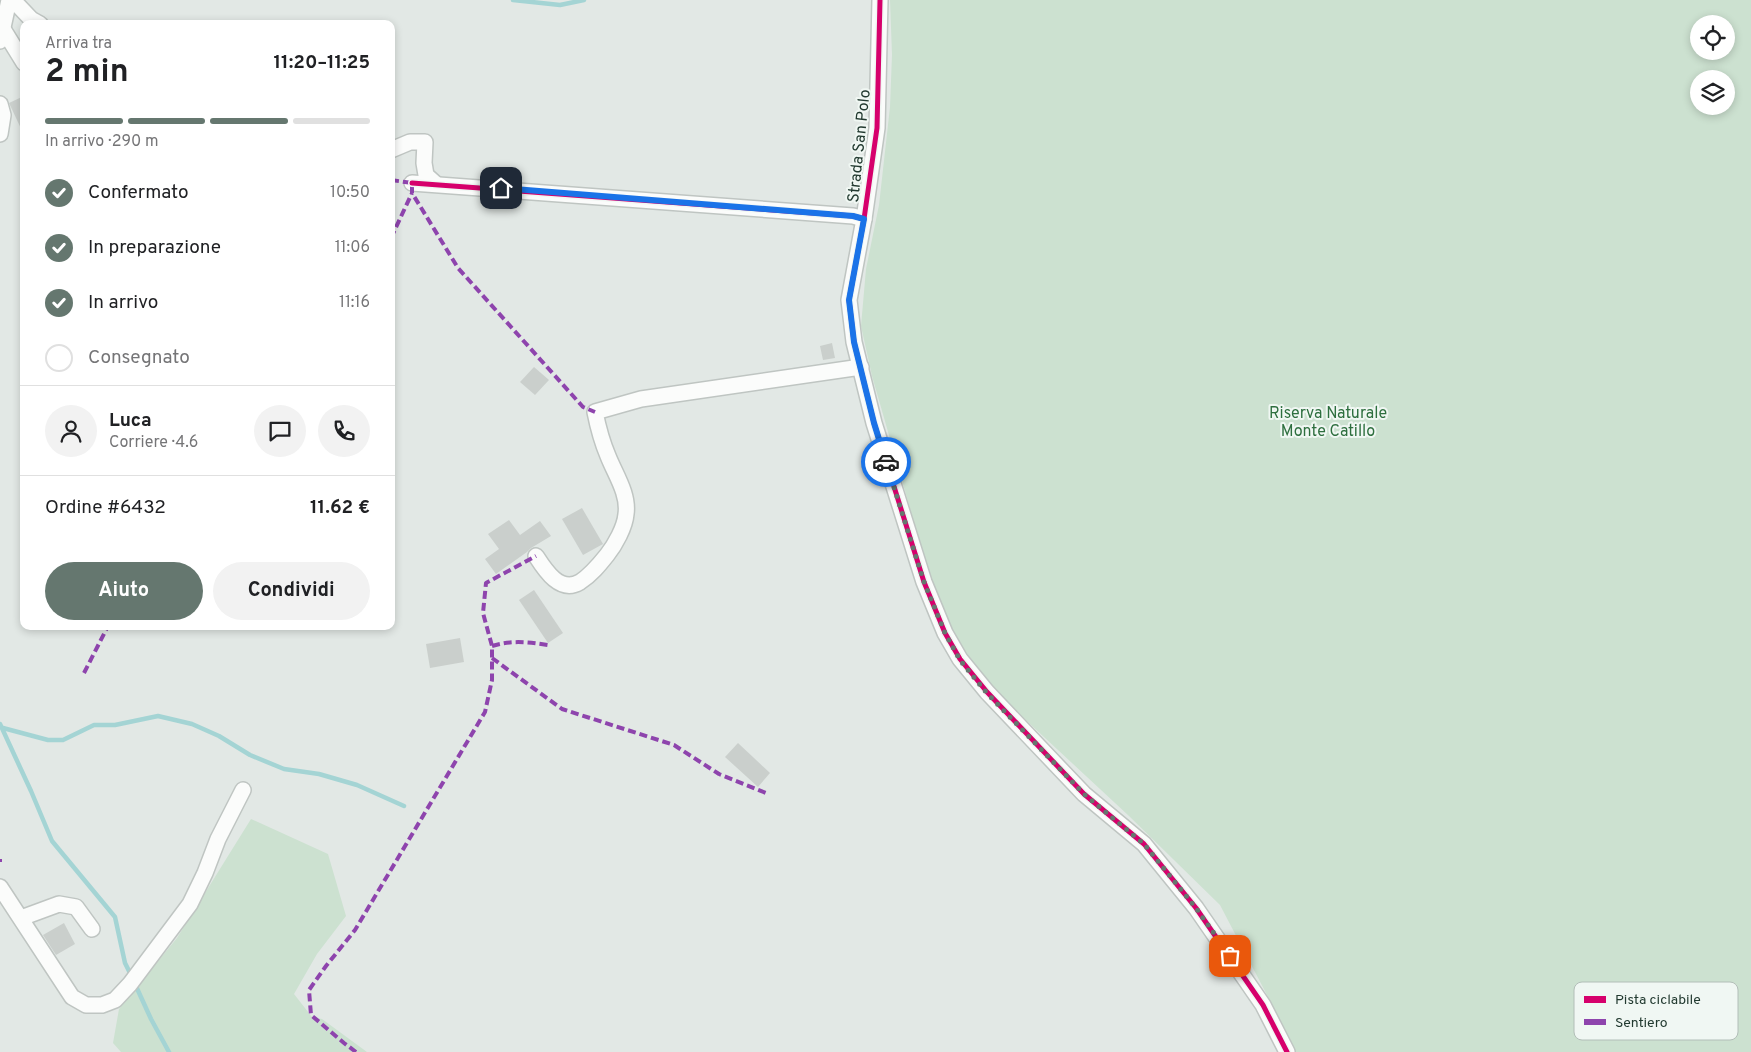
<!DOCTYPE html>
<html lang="it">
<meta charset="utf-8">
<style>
:root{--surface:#fff;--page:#f2f2f2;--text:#202124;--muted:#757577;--line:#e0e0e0;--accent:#65776f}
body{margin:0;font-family:Overpass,sans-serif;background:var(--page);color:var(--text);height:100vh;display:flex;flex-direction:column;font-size:19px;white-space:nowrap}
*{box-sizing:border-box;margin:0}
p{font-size:16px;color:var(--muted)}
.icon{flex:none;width:28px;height:28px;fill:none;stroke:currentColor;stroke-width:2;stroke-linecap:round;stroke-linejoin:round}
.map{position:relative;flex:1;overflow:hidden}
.panel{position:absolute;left:20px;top:20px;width:375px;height:610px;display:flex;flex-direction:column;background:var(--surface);border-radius:10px;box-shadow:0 2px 8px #0003}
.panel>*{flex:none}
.buttons{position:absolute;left:1690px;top:15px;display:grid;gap:10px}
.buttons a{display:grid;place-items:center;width:45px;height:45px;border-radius:50%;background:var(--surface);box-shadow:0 2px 8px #0003;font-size:25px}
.pin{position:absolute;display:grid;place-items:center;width:42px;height:42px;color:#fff;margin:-21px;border-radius:10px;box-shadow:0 2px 8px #0006}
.courier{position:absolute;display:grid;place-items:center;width:50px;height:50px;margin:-25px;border:4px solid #1a73e8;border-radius:50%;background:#fff;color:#222;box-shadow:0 1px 6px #0007}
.headline em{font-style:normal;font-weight:700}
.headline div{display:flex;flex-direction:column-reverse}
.headline{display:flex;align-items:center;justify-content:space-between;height:85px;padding:0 25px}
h1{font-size:32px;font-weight:700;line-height:38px}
.bar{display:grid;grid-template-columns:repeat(4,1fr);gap:8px 5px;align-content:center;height:60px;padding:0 25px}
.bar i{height:6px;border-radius:4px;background:var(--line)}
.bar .current{background:var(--accent)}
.bar p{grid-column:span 4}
.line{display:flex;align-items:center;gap:12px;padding:0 25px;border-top:1px solid var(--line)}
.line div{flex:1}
.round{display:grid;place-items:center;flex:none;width:52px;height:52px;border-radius:26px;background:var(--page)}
ol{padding:0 25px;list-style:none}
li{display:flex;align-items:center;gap:15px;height:55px}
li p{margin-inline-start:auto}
li .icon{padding:5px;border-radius:50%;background:var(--accent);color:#fff;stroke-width:4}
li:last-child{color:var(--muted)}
li i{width:28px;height:28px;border:2px solid var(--line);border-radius:50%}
.cta{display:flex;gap:10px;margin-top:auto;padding:10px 25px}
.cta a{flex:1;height:58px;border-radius:30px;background:var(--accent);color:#fff;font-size:20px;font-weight:700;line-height:58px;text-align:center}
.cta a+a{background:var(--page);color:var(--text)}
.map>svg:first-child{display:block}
.green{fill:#cce1d0;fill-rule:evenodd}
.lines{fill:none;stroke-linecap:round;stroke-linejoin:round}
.stream{stroke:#a4d4d4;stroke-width:4.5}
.building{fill:#cacfcc}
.minor-casing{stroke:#bfc5c2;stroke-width:18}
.minor{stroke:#fbfcfb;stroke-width:15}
.quiet{stroke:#8e44ad;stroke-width:4;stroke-dasharray:8 4;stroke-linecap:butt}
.cycleway-casing{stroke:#f0f7f3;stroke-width:8}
.cycleway{stroke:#d6006c;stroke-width:5}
.done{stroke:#65776f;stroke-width:5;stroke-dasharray:0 9}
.route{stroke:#1a73e8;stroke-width:6}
.labels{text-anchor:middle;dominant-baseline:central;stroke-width:4;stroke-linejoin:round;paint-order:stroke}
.street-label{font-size:16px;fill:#223a30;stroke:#f0f7f3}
.park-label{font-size:16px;fill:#2e6f3f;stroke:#f0f7f3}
.key{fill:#f0f7f3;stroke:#b2beb8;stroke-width:1}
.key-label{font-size:14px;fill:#223a30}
</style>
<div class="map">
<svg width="1751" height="1052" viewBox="0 0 1751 1052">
<rect width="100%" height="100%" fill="#e2e8e5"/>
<g class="green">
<path d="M890 0H1751V1052H1294L1267 995 1220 905 1129 816 987 684 955 635 930 578 872 376 861 326 866 269 879 205 890 107 892 55ZM1699 24H1726V51H1699ZM1699 79H1726V106H1699Z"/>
<path d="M251 819 328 854 346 916 317 954 294 994 312 1017 322 1019 367 1052H121L113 1043 119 1009 177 938Z"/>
</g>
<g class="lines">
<g class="stream">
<path d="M513 0 560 5 584 0"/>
<path d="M0 724 31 791 52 841 115 917 125 963 132 977"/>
<path d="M3 728 48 740H63L94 725H115L158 716 192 724 219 736 250 755 284 769 319 774 357 785 404 806"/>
<path d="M135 984 151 1019 169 1052"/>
</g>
</g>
<g class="building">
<path d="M24 96V135L9 103Z"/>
<path d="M832 343 835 358 823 360 820 346Z"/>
<path d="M534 367 549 380 535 395 520 382Z"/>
<path d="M582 508 603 544 583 555 562 519Z"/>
<path d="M509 520 520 535 540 521 551 536 531 548 527 552 496 574 485 559 499 549 488 534Z"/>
<path d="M534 590 563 633 548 643 519 600Z"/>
<path d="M460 638 464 662 430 668 426 644Z"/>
<path d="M738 743 770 773 758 787 725 757Z"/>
<path d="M64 923 75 944 56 955 43 935Z"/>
</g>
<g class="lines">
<g class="minor-casing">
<g id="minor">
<path d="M13 0 31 19 40 24"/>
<path d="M880 0 877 128 864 219 849 300 854 342 874 423 924 582 945 633 960 659 987 692 1084 794 1144 844 1196 908 1263 1005 1287 1052"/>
<path d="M3 29 24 63"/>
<path d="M0 41 9 0"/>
<path d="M0 104 3 115 0 134"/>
<path d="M391 150 410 142H425L424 163 426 175 436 184"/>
<path d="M412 183 853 216 864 219"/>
<path d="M536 556C545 570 560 594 580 582 591 575 599 565 607 555 615 545 625 527 626 514 629 494 615 474 608 456 602 442 598 427 595 412L641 399 861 367"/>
<path d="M0 887 72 997 86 1005H102L115 1000 130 984 190 904 205 873 218 839 243 790"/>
<path d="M21 918 59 904 76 907 92 929"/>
</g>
</g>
<use href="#minor" class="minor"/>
<g class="quiet">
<path d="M391 180 412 183V193L458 268 583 407 595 412"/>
<path d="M391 238 412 193"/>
<path d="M492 646C511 640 528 642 548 645"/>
<path d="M492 658 562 709 674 745 719 774 766 793"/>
<path d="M84 673 108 626"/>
<path d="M0 859V862"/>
<path d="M356 1052 344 1043 311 1015 309 990 326 966 355 930 485 712 492 680V646L483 613 486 583 536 556"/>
</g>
<g class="cycleway-casing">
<g id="cycleway">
<path d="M880 0 877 128 864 219 849 300 854 342 874 423 924 582 945 633 960 659 987 692 1084 794 1144 844 1196 908 1263 1005 1287 1052"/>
<path d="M412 183 853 216 864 219"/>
</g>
</g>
<use href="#cycleway" class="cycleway"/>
</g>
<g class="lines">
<path class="done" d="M886 462 924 582 945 633 960 660 986 692 1084 794 1144 844 1196 908 1230 956"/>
<path class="route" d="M501 188 853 216 864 219 849 300 854 342 874 423 886 462"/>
</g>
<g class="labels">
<g class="street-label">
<text transform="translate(860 146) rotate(-84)">Strada San Polo</text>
</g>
<g class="park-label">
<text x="1328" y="414">Riserva Naturale<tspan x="1328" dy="18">Monte Catillo</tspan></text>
</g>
</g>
<rect x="1574" y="982" width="164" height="58" rx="8" class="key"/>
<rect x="1584" y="996" width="22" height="7" fill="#d6006c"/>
<rect x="1584" y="1019" width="22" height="6" fill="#8e44ad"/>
<g class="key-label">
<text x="1615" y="1004">Pista ciclabile</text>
<text x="1615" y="1027">Sentiero</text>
</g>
</svg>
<div class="buttons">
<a><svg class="icon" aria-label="locate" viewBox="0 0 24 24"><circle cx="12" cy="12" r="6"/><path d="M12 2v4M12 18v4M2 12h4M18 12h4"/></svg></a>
<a><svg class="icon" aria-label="layers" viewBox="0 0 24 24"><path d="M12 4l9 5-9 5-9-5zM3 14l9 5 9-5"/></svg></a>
</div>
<div class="pin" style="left:1230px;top:956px;background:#ea580c"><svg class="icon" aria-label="bag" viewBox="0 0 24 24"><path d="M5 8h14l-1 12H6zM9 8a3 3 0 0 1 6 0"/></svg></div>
<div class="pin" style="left:501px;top:188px;background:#1f2937"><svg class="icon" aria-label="home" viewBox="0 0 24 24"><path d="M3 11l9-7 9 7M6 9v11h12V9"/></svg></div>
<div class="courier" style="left:886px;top:462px"><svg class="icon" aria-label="car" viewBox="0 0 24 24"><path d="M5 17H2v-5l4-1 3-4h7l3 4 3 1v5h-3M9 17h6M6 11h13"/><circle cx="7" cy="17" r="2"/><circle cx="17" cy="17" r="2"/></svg></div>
<section class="panel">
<div class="headline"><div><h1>2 min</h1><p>Arriva tra</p></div><em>11:20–11:25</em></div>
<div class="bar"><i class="current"></i><i class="current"></i><i class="current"></i><i></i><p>In arrivo · 290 m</p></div>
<ol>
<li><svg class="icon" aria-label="check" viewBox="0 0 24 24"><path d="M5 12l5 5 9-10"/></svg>Confermato<p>10:50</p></li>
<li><svg class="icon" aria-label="check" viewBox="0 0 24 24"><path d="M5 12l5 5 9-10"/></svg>In preparazione<p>11:06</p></li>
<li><svg class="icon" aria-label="check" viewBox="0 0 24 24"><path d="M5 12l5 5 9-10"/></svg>In arrivo<p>11:16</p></li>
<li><i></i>Consegnato</li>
</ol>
<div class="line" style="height:90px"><a class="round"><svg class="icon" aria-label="person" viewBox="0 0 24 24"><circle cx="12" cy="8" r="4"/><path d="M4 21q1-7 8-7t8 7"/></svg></a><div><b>Luca</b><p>Corriere · 4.6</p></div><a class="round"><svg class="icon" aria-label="chat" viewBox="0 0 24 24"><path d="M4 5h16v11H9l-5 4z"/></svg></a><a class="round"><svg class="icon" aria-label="phone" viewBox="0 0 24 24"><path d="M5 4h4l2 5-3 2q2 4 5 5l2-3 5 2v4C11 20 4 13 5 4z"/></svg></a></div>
<div class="line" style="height:65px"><div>Ordine #6432</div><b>11.62 €</b></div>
<div class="cta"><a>Aiuto</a><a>Condividi</a></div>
</section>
</div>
